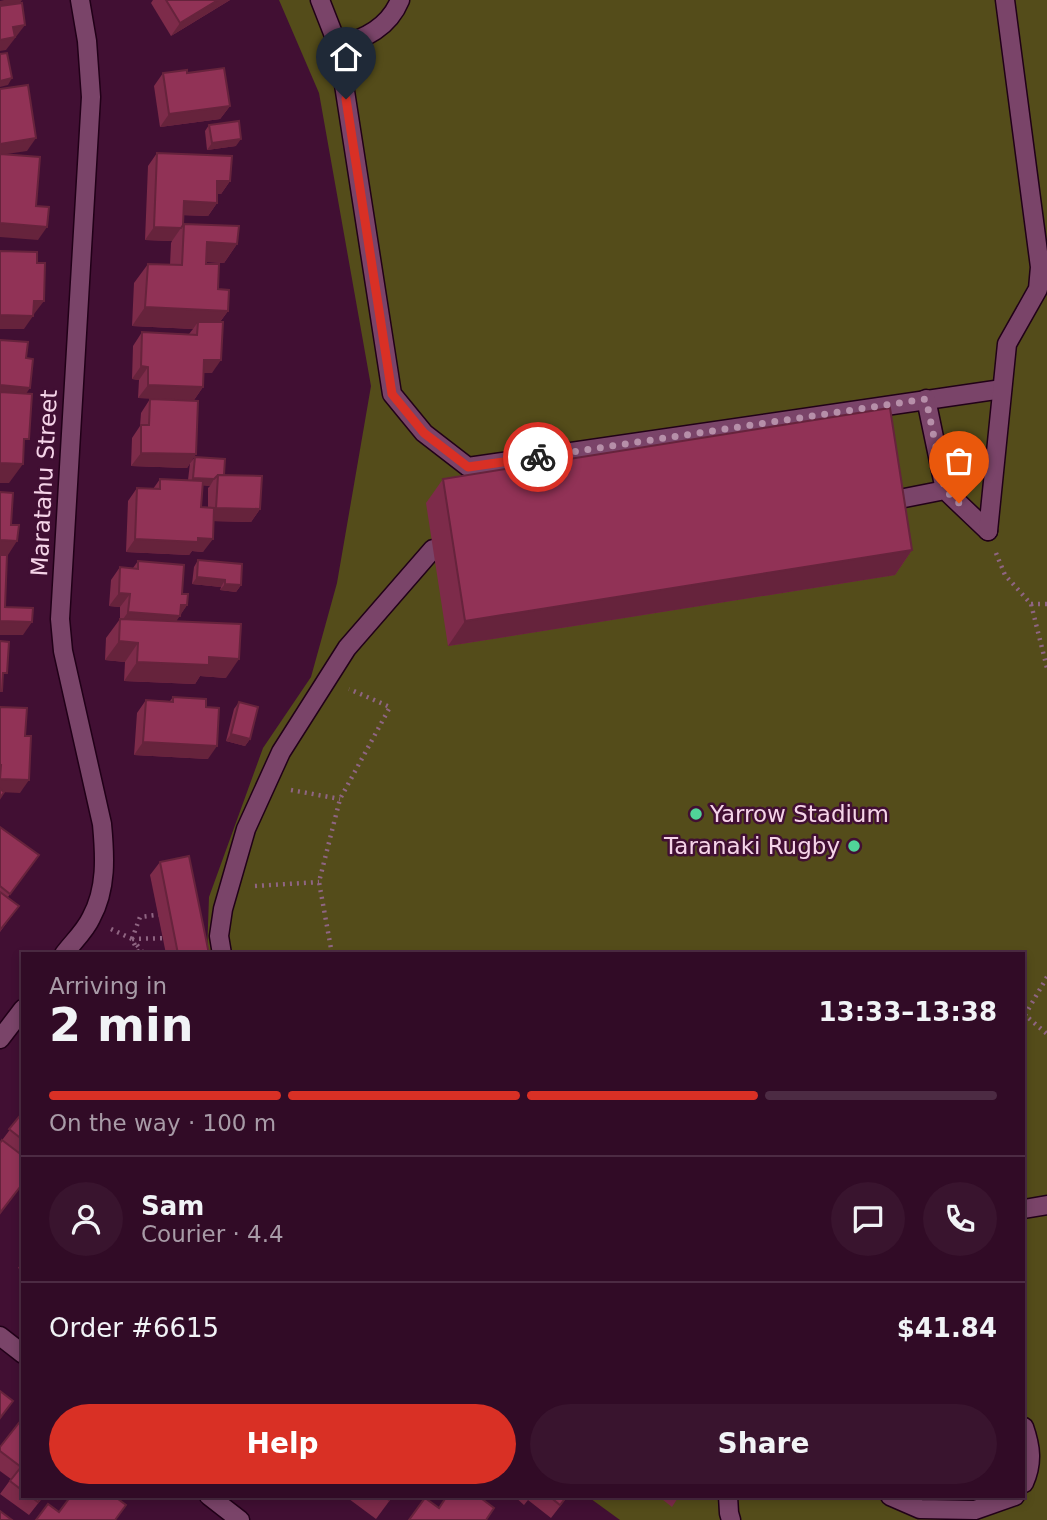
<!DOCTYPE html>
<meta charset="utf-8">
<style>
:root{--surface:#310b26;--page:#39142e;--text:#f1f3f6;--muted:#a89ba7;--line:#4c2b43;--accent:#d93025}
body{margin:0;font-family:"DejaVu Sans",sans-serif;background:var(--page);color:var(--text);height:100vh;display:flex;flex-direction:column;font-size:26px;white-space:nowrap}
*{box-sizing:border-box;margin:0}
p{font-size:23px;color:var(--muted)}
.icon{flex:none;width:38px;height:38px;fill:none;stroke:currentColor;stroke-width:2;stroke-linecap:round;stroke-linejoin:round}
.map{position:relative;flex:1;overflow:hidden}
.drawer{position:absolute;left:21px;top:952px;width:1004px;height:546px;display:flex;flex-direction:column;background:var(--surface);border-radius:0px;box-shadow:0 4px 10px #0003,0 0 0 2px var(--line)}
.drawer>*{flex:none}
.pin{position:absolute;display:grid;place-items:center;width:60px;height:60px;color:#fff;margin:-72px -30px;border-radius:50% 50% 50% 0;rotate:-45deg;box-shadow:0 0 7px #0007}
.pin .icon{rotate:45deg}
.courier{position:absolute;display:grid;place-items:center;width:70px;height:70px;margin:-35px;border:5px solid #d93025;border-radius:50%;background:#fff;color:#222;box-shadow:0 2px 9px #0007}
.overview em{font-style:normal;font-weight:600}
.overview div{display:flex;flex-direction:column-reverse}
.overview{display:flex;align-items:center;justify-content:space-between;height:119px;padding:0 28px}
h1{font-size:46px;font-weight:600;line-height:52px}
.bar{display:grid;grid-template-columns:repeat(4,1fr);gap:10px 7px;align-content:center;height:84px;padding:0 28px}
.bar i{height:9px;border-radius:5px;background:var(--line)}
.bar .current{background:var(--accent)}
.bar p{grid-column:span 4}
.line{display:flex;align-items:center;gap:18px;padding:0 28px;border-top:2px solid var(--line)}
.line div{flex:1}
.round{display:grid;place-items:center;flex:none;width:74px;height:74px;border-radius:37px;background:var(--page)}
.action{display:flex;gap:14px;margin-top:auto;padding:14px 28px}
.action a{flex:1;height:80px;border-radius:42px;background:var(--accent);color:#fff;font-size:28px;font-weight:600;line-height:80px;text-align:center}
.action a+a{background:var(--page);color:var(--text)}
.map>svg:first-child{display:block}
.green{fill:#544c1a}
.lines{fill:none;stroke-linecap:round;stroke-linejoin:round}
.lane-casing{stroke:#210018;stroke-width:21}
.street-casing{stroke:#210018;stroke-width:21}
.secondary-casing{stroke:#210018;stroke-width:21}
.path{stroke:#8f6582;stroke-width:4.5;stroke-dasharray:2 5;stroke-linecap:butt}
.lane{stroke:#7a4469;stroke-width:18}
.street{stroke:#7a4469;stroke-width:18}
.secondary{stroke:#7a4469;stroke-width:18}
.wall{fill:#7d2b4a;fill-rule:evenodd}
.shaded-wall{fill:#66233c}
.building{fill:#913256;stroke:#66233c;stroke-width:2}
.done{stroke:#b68fa9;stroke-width:7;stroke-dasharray:0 12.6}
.route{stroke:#d93025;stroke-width:9}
.poi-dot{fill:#50d398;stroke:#410f33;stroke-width:2.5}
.labels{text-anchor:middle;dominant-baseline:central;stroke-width:5;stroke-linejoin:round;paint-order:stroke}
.street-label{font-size:23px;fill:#f5d4e8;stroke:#410f33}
.poi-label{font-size:23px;fill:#f5d4e8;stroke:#410f33;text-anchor:start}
</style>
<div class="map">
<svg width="1047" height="1520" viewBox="0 0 1047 1520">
<rect width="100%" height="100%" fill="#410f33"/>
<path class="green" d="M279 0H1047V1520H620L587 1496H1024V954H207L209 897 263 748 311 677 337 583 371 386 319 93Z"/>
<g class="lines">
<g class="lane-casing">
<g id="lane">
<path d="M320 0 338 46 392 394 424 433 468 467 1002 389"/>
<path d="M338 46C365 39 389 27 400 0"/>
<path d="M926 399 945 490"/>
<path d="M884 502 945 490 988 531"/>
<path d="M988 531 1007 344 1038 289 1040 267 1005 0"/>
<path d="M222 954 219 936 223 909 246 829 281 752 347 648 433 549"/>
<path d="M1024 1209 1047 1205"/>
<path d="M1024 1427C1031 1447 1033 1463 1024 1483"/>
<path d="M728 1496 729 1513 731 1520"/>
<path d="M890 1496 920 1509 975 1510 1015 1496"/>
</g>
</g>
<g class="street-casing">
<g id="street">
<path d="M64 954C73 942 85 931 91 918 107 889 105 856 102 824L63 651 60 619 91 97 87 41 80 0"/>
<path d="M0 1039 23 1009"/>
</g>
</g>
<g class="secondary-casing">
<g id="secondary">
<path d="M0 1336 23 1354"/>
<path d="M209 1496 240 1520"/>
</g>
</g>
<g class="path">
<path d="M996 553 1005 575 1031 604 1047 668"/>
<path d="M1031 604H1047"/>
<path d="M291 790 340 799"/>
<path d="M255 886 319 882"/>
<path d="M111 929 132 939 139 954"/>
<path d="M132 939 140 917 164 914"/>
<path d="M132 939 169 938"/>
<path d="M137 945 144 954"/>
<path d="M332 954 319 882 340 799 390 707 349 689"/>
<path d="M1047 977 1025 1015 1047 1034"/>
</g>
<use href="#lane" class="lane"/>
<use href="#street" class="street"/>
<use href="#secondary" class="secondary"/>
</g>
<g class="wall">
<path d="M153 0H230L171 36 151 3Z"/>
<path d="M163 73H187L230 106 220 119 160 127 154 86Z"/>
<path d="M209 125 236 146 207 150 205 131Z"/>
<path d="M157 153 230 181 221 194H217V203L208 216 183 215V225L237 244 224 263 206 262 228 311 220 322 212 373H204L203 387 194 400 138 398 139 380 132 379 133 346 142 332 189 334 193 329 132 326 134 283 148 264 170 265 171 243 172 241 145 240 148 166Z"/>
<path d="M150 399 196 454 187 468 131 466 132 438 140 426 141 413Z"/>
<path d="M195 457 224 475 260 509 251 522 213 521 203 552 192 551 189 555 126 552 128 501 137 488 153 489 160 479 188 480 190 463ZM202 485 210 486 208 488V507H201Z"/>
<path d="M443 479 912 550 895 575 448 646 426 503Z"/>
<path d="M198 560 241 585 236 592 220 590 221 587 192 584 194 567Z"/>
<path d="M138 561 182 594 187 605 176 621 226 678 200 676 195 684 124 681 125 662 105 660 106 638 120 619V607L109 606 111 580 120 567 133 568Z"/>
<path d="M173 697 206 707 208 759 134 755 137 713 146 700 170 701Z"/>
<path d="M239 702 250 739 245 746 226 741 234 709Z"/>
<path d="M0 827 29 868 8 897 19 906 0 932Z"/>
<path d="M160 862 209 954H166L150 875Z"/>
<path d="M23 1112V1184L0 1143Z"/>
<path d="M23 1261V1271L18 1268Z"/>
<path d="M23 1420V1496H44L29 1515 0 1494 11 1479 0 1471V1447Z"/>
<path d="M345 1496H393L376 1519Z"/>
<path d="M514 1496H568L551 1518 528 1500 524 1505Z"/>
<path d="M658 1496H679L672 1507Z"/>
</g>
<g class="shaded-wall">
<path d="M4 0H22L15 10 0 12V1Z"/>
<path d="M218 0H230L171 36 180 23Z"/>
<path d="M25 25 6 50 0 51V40L13 27Z"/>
<path d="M12 78 8 85 0 87V81Z"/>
<path d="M230 106 220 119 160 127 169 114Z"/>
<path d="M36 138 27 151 0 155V144Z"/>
<path d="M241 139 236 146 207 150 212 143Z"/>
<path d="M217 181H230L221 194H208Z"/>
<path d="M184 201 217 203 208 216 175 215Z"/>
<path d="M0 223 47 227 38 240 0 237Z"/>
<path d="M154 227 181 228 172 241 145 240Z"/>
<path d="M207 242 237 244 224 263 194 261Z"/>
<path d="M34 301H44L34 314H24Z"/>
<path d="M145 307 228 311 214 330 198 322 193 329 132 326Z"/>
<path d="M0 315 33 316 24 329H0Z"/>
<path d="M204 360H221L212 373H195Z"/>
<path d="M141 366 148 367 139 380 132 379Z"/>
<path d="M0 385 30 388 21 401 0 399Z"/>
<path d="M148 385 203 387 194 400 138 398Z"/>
<path d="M141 453 196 454 187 468 131 466Z"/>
<path d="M0 463 23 464 9 483H0Z"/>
<path d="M193 478 214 479 210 486 188 484Z"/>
<path d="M216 508 260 509 251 522 207 521Z"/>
<path d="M198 538 213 539 203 552 192 551 189 555 126 552 135 539Z"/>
<path d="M0 540 17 541 8 555 0 554Z"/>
<path d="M912 550 895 575 448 646 465 621Z"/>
<path d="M197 577 225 580 221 587 192 584Z"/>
<path d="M225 584 241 585 236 592 220 590Z"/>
<path d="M119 593 130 594 120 607 109 606Z"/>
<path d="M181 605H187L171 629 119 625 128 612Z"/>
<path d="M0 621 32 622 23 635H0Z"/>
<path d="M119 641 138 643 125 662 105 660Z"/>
<path d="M209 657 239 659 226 678 200 676 195 684 124 681 137 662Z"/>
<path d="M231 734 250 739 245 746 226 741Z"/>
<path d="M143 742 217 746 208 759 134 755Z"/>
<path d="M0 779 29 780 20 793 0 792Z"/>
</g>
<g class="building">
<path d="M166 0H218L180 23Z"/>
<path d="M22 3 25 25 13 27 15 37 0 40V6Z"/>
<path d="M7 53 12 78 0 81V54Z"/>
<path d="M224 68 230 106 169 114 163 73 187 70V73Z"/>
<path d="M28 85 36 138 0 144V89Z"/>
<path d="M239 121 241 139 212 143 209 125Z"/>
<path d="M157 153 232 156 230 181H217V203L184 201 183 225 181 228 154 227Z"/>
<path d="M0 154 40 157 36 206 49 207 47 227 0 223Z"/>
<path d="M184 224 239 226 237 244 207 242 206 264H219L218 289 229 290 228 311 145 307 148 264 182 265Z"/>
<path d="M0 251 37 252V263H45L44 301H34L33 316 0 315Z"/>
<path d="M198 322H223L221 360H204L203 387 148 385V367L141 366 142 332 197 335Z"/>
<path d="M0 340 28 342 26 358 33 359 30 388 0 385Z"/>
<path d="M0 392 32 394 29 439H24L23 464 0 463Z"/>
<path d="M150 399 198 401 196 454 141 453V425H149Z"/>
<path d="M890 408 912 550 465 621 443 479Z"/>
<path d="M195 457 225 459 224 475H218L214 479 193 478Z"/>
<path d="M218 475 262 476 260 509 216 508Z"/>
<path d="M160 479 203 481 201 507 214 508 213 539 198 538V542L135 539 137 488 160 489Z"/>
<path d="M0 492 13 493 11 525H19L17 541 0 540Z"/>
<path d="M0 555H7L5 607 33 608 32 622 0 621Z"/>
<path d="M198 560 242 564 241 585 225 584V580L197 577Z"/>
<path d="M138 561 184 565 182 594H188L187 605H181L180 616 128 612 130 594 119 593 120 567 138 569Z"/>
<path d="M120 619 241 624 239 659 209 657V665L137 662 138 643 119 641Z"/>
<path d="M0 641 9 642 7 673H3L2 691H0Z"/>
<path d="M173 697 206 699V707L219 708 217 746 143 742 146 700 173 702Z"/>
<path d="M239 702 258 707 250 739 231 734Z"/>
<path d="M0 707 27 708 25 736H31L29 780 0 779 1 765H0Z"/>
<path d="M0 789 4 792 0 798Z"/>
<path d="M0 827 39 855 10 894 0 886Z"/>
<path d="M189 856 209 954H178L160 862Z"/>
<path d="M0 892 19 906 0 930Z"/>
<path d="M23 1112V1140L9 1129Z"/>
<path d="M2 1140 23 1156V1183L0 1213V1143Z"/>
<path d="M0 1391 13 1401 0 1418Z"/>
<path d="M22 1419 23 1420V1491L10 1481 21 1467 0 1451V1447Z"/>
<path d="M30 1496H42L38 1502Z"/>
<path d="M71 1496H114L126 1505 115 1520H36L48 1504 59 1512Z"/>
<path d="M384 1496H392L389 1500Z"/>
<path d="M447 1496H478L494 1508 486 1520H409L425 1498 439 1508Z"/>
<path d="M549 1496H567L560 1505Z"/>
<path d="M0 1511 12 1520H0Z"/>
</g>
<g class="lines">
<path class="done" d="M538 457 926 399 945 490 959 503"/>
<path class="route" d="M346 99 392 394 424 433 468 467 538 457"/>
</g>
<g class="poi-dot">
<circle cx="696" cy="814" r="7"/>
<circle cx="854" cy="846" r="7"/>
</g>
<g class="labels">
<g class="street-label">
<text transform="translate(44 483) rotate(-87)">Maratahu Street</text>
</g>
<g class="poi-label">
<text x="710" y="814">Yarrow Stadium</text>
<text x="840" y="846" text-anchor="end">Taranaki Rugby</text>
</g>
</g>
</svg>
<div class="pin" style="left:959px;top:503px;background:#ea580c"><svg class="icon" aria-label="bag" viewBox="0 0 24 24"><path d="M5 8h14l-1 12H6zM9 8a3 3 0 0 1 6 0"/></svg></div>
<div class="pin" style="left:346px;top:99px;background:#1f2937"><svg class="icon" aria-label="home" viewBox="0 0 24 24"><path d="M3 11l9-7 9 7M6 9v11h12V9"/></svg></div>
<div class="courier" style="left:538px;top:457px"><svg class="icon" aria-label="bike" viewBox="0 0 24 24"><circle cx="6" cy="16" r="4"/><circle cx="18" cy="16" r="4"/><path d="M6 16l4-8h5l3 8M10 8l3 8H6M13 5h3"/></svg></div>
<section class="drawer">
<div class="overview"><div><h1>2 min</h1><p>Arriving in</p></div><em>13:33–13:38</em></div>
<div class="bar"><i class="current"></i><i class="current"></i><i class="current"></i><i></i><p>On the way · 100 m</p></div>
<div class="line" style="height:126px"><a class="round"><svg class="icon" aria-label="person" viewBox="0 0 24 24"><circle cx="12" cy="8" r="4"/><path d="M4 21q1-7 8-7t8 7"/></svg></a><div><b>Sam</b><p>Courier · 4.4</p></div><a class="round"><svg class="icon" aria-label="chat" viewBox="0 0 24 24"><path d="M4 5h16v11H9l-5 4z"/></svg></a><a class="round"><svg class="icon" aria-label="phone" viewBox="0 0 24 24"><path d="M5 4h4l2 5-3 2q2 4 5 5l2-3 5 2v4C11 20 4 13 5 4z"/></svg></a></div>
<div class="line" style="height:91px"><div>Order #6615</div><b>$41.84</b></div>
<div class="action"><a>Help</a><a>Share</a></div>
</section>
</div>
